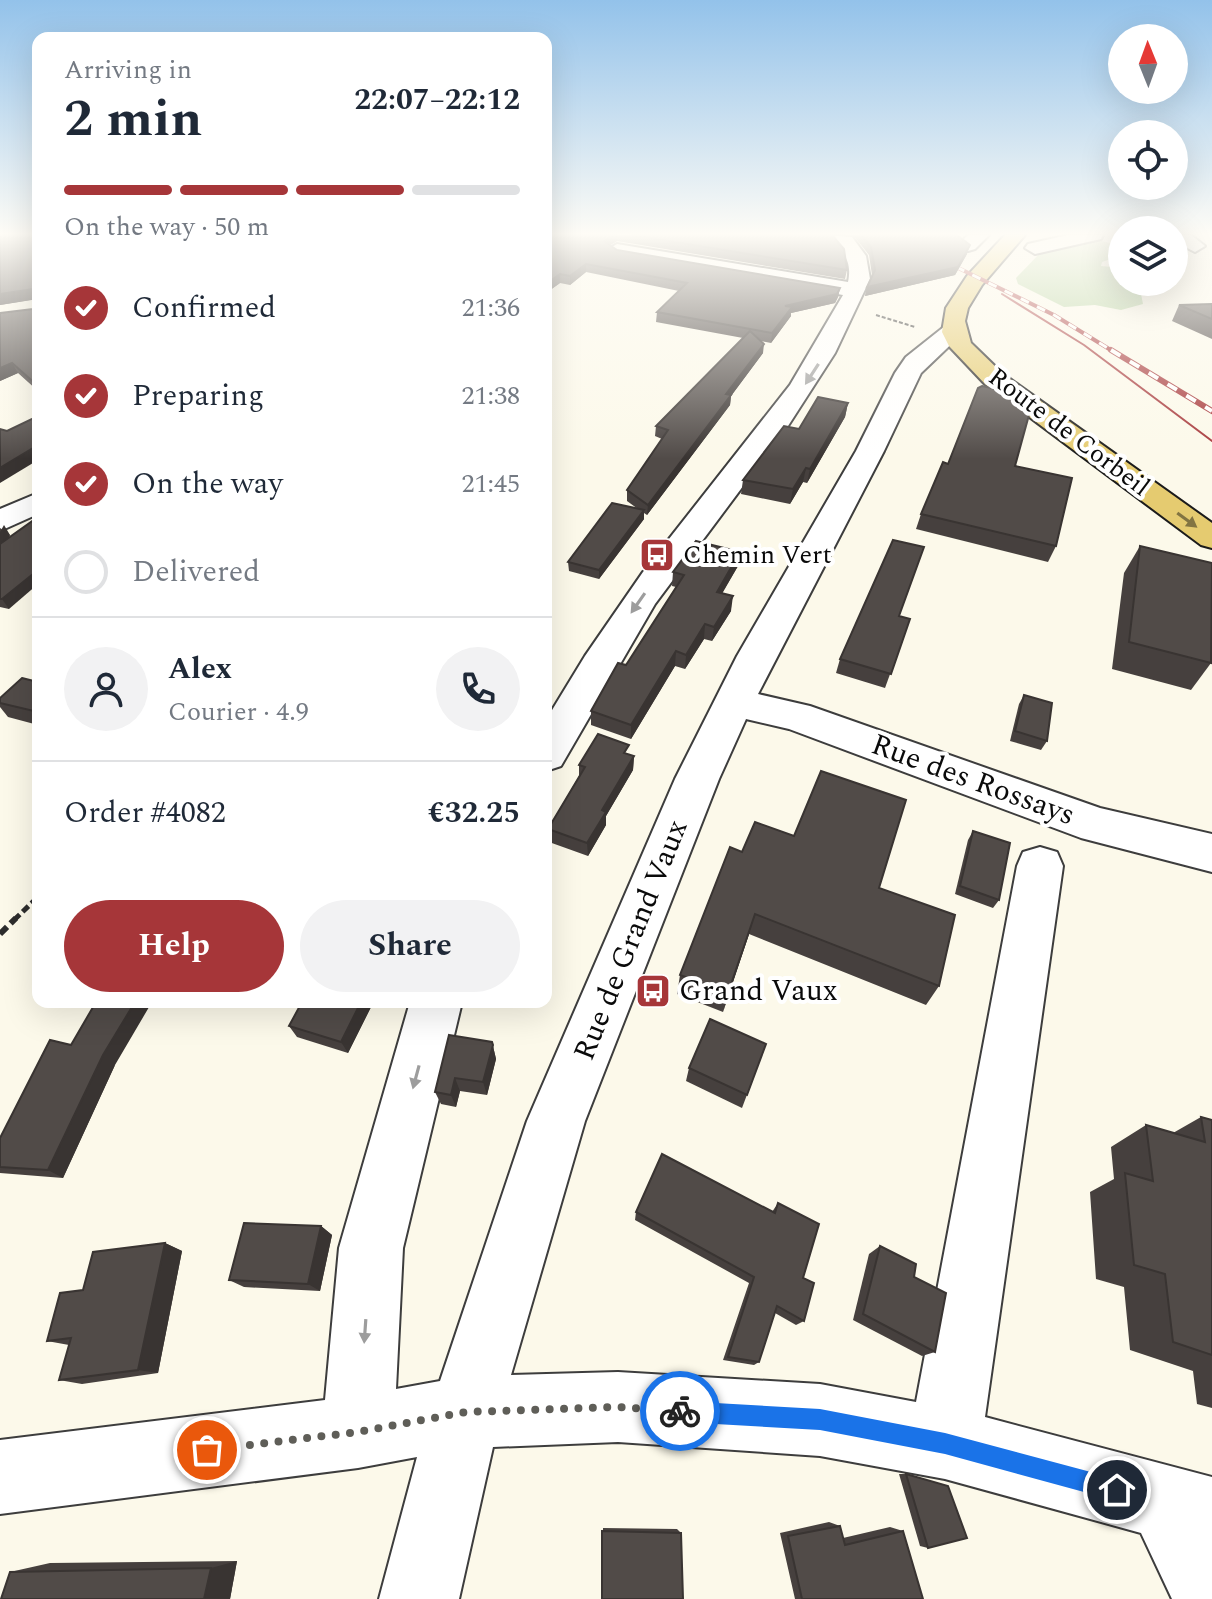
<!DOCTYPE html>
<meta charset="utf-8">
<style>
:root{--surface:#fff;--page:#f2f2f3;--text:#1f2937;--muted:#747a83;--line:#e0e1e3;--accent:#a63639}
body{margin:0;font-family:Spectral,serif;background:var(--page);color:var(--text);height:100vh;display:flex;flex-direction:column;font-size:30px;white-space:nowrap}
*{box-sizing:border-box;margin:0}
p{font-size:26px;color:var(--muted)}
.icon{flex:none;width:44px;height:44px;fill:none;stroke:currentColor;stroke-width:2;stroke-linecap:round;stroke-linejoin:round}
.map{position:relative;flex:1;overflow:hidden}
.details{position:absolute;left:32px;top:32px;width:520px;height:976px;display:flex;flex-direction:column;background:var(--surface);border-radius:16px;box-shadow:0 8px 32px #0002}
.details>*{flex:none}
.needle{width:52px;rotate:359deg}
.fabs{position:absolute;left:1108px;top:24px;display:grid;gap:16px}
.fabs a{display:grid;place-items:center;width:80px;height:80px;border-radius:50%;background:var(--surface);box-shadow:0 8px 32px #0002;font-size:40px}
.pin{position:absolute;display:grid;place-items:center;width:68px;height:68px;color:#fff;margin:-34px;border:4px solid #fff;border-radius:50%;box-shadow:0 2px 8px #0007}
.courier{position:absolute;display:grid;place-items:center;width:80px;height:80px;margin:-40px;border:6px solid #1a73e8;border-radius:50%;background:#fff;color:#222;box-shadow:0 2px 10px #0007}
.headline em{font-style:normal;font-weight:700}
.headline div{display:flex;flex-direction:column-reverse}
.headline{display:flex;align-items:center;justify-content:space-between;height:136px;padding:0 32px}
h1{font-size:52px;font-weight:700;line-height:60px}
.bar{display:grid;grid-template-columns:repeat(4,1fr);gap:12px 8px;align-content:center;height:96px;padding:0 32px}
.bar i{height:10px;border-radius:6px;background:var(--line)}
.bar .current{background:var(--accent)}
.bar p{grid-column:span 4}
.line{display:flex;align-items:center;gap:20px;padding:0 32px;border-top:2px solid var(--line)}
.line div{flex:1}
.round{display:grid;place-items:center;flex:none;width:84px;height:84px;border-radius:42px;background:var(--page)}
ol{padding:0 32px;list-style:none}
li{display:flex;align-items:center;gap:24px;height:88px}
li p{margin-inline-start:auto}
li .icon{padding:8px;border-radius:50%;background:var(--accent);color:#fff;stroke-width:4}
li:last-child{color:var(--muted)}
li i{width:44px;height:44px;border:4px solid var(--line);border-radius:50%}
.primary-button{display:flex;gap:16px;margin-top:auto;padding:16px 32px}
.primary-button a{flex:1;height:92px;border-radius:48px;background:var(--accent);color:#fff;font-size:32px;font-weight:700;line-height:92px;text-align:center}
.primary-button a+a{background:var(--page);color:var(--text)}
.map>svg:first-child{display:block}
.forest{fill:#b1d09a}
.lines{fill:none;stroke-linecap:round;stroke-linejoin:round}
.minor-casing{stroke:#3d3d3d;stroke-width:4}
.major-casing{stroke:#1b1b1b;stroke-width:4}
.path-far2{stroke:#2c2c2c;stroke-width:2;stroke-dasharray:4 2;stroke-linecap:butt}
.path-far1{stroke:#2c2c2c;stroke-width:5;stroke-dasharray:8 4;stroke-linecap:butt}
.path{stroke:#2c2c2c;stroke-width:6;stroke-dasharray:10 5;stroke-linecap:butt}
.minor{fill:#fff;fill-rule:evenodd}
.major{fill:#e5cb70;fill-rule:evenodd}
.tram{stroke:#a63639;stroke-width:2}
.rail-far1-casing{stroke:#a63639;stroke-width:4}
.rail-casing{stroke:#a63639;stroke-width:6}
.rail-far1{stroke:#fff;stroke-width:3;stroke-dasharray:9;stroke-linecap:butt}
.rail{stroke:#fff;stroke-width:4;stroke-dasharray:11;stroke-linecap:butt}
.wall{fill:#46403e}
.shaded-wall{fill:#393432}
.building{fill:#514b48;stroke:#393432;stroke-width:2}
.oneway{fill:#9d9d9d}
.oneway2{fill:#827442}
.route{fill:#1a73e8}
.done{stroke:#5f5e58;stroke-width:8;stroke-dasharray:0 14.4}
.labels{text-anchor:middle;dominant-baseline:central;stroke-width:8;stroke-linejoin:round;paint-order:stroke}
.far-street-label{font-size:26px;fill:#0a0a0a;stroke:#fff}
.far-poi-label{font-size:26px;fill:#0a0a0a;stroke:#fff;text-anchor:start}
.street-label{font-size:30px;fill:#0a0a0a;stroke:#fff}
.poi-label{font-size:30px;fill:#0a0a0a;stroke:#fff;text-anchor:start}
</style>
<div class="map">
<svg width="1212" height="1599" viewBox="0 0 1212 1599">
<rect width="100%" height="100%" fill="#fcf9ea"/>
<path class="forest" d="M1093 239 1122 246V255L1102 262 1101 266 1122 268V282H1144L1140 289 1143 304 1121 310 1095 305 1064 307 1018 284 1016 278 1043 250Z"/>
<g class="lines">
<g class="minor-casing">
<g id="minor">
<path d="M826 235 852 237 866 256 870 279 835 353 788 426 655 604 561 766 546 771V720L585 656 643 572 790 385 843 295 617 256 607 250 617 244 848 282C853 258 841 251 826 235Z"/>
<path d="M968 235H989L975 249 968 251 958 245Z"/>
<path d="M1068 235H1103L1101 239 1035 254 1025 248 1028 244Z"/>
<path d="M1174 235H1191L1205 246 1195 252 1174 241Z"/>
<path d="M953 324 961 326 965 331 921 373 884 451 758 694 810 706 1100 808 1212 834V872L1081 838 789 729 746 719 719 779 585 1121 511 1375 618 1372 820 1384 916 1402 1017 866 1023 852 1040 847 1057 852 1063 866 985 1417 1212 1477V1599H1172L1141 1533 945 1479 820 1456 618 1442 493 1447 459 1599H379L417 1457 358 1468 0 1514V1440L325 1400 339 1248 410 1002H462L403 1248 396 1389 440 1381 527 1121 675 779 737 656 856 451 895 373 906 357 945 326Z"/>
<path d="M38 493V514L0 531V509Z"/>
</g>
</g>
<g class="major-casing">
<path id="major" d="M1005 235H1025L982 285 968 308 965 321 971 343 1003 374 1212 523V548L1201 545 985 384 949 346 942 332 946 308 967 276Z"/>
</g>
<path class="path-far2" d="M876 315 915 327"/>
<path class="path-far1" d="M14 920 38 897"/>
<path class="path" d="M0 934 16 918"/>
<use href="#minor" class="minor"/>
<use href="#major" class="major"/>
<path class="tram" d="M1002 294 1084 345 1212 441"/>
<g class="rail-far1-casing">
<path id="rail-far1" d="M940 259 1054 315 1114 352"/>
</g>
<g class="rail-casing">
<path id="rail" d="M1111 350 1212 411"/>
</g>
<use href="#rail-far1" class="rail-far1"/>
<use href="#rail" class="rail"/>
</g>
<g class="wall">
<path d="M0 235H38V391L18 373 0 381V313L33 309 36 306V299L0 305Z"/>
<path d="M546 235H832L847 270 845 279 617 241 610 245 617 250 840 288 838 297 835 303 791 313V316L771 343 761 341 763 353 731 396 730 405 647 515 644 513V519L599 579 569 571 568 562 638 509 627 501V490L662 439 655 436 656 426 743 338 656 322 657 312 679 291 586 272 570 285 560 283 546 293Z"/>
<path d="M853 235H957L967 254 955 275 865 296 867 287 872 275 869 255Z"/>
<path d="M1212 304V339L1172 321 1179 305Z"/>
<path d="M848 403 845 417 807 483 803 482 790 504 741 494 743 480 799 429Z"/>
<path d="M1015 466 1056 546 1048 562 916 529 921 514Z"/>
<path d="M0 528 10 535 8 538 9 609 0 607Z"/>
<path d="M1140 546 1211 663 1191 690 1112 669 1124 573Z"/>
<path d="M738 566 722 593 731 611 712 641 704 639 685 669 675 666 631 739 591 725V711L626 665 676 587 672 586 673 572Z"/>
<path d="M899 616 910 619 885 688 836 673 840 659Z"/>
<path d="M38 682V725L8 717 0 707V698Z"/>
<path d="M1024 695 1047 741 1041 750 1010 741 1019 704Z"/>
<path d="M628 754 634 756 633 770 606 816V825L588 856 549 842 548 829 579 776V765Z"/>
<path d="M973 831 999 900 993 908 955 894 968 840Z"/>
<path d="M742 852 879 888 939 986 926 1005 749 934 723 1012 677 994 680 975Z"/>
<path d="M302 1002H385L383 1006 373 1003 348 1053 297 1037 289 1026Z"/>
<path d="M492 1042 496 1059 487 1095 460 1091 456 1107 441 1104 435 1092Z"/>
<path d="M766 1044 742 1108 686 1081 689 1068Z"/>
<path d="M115 1065 63 1178 0 1173V1138Z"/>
<path d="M1201 1117 1212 1120V1408L1197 1404 1193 1371 1130 1350 1124 1287 1096 1279 1090 1192 1114 1179 1111 1147 1146 1125 1173 1133Z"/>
<path d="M778 1203 803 1278 804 1321 796 1325 775 1313 759 1362 754 1365 723 1360 749 1283 635 1220 636 1212H772Z"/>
<path d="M321 1226 332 1235 320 1291 244 1287 229 1280Z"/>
<path d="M165 1243 182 1251 158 1373 82 1384 59 1380 69 1345 47 1341 83 1290Z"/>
<path d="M880 1246 914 1277 935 1352 922 1356 853 1320 869 1254Z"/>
<path d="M899 1474H906L928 1548 920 1546Z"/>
<path d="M829 1522 840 1526 843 1538 890 1527 903 1531 923 1599H795L780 1533Z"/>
<path d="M603 1528 677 1529 681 1533 602 1599Z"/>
<path d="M237 1561 230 1599H1L10 1572 50 1563Z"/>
</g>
<g class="shaded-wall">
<path d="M614 235H618L617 241 604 249V241Z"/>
<path d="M970 245 967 254 955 275 865 296 867 287Z"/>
<path d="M586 264V272L570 285V276Z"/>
<path d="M560 274V283L546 293V284Z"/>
<path d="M840 288 838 297 835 303 791 313V316L771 343 772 333 785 306Z"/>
<path d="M33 289 38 299 0 305V294Z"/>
<path d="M764 344 763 353 731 396 730 405 647 515 648 505 726 394Z"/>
<path d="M12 363 18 373 0 381V368Z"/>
<path d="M848 403 845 417 807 483 810 469Z"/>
<path d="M38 445V460L0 483V468Z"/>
<path d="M806 468 803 482 790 504 793 489Z"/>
<path d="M644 510V519L599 579V570Z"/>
<path d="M4 525 10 535 0 552V532Z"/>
<path d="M740 552 738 566 715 606 717 592Z"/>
<path d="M38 570V584L9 609 2 599Z"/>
<path d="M733 596 731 611 712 641 714 627Z"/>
<path d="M705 624 704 639 685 669 686 655Z"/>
<path d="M676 651 675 666 631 739V725Z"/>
<path d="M634 756 633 770 606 816V825L588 856 587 843 602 810Z"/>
<path d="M755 914 749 934 723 1012 728 993Z"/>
<path d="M135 1002H152L115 1065 63 1178 48 1170 103 1055Z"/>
<path d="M361 1002 373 1003 348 1053 341 1042Z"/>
<path d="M492 1042 496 1059 487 1095 483 1082Z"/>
<path d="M455 1078 460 1091 456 1107 451 1095Z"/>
<path d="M321 1226 332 1235 320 1291 308 1284Z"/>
<path d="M165 1243 182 1251 158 1373 138 1370Z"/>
<path d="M237 1561 230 1599H204L211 1568Z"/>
</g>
<g class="building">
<path d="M0 235H38V386L12 363 0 368V313L33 309 36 306V292L33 289 0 294Z"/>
<path d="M546 235H614L604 241 617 250 840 288 837 294 785 306 792 307 772 333 657 312 687 283 586 264 570 276 560 274 546 284Z"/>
<path d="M632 235H832L844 249 847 270Z"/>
<path d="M861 235H957L970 245 958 267 867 287 875 270 871 247Z"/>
<path d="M1212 304V319L1179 305Z"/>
<path d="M750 331 764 344 726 394 731 395 648 505 627 490 668 430 656 426Z"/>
<path d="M982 386 1006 391 1017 400 1025 399 1032 404 1015 466 1072 478 1056 546 921 514 943 462 948 464 978 388Z"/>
<path d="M818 397 848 403 810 469 806 468 793 489 743 480 784 426 799 429Z"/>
<path d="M38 416V445L0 468V429L7 431Z"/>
<path d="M612 503 644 510 599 570 568 562Z"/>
<path d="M38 517V570L2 599H0V544Z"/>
<path d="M893 540 924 547 899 616 910 619 891 674 840 659Z"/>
<path d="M696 541 740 552 717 592 733 596 714 627 705 624 686 655 676 651 631 725 591 711 618 663 626 665 684 575 673 572Z"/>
<path d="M1140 546 1212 563 1211 663 1129 642Z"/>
<path d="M22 678 38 682V712L0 703V698Z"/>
<path d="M1024 695 1052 703 1047 741 1015 731Z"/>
<path d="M598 734 629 745 624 753 634 756 602 810 606 812 587 843 548 829 585 767 579 765Z"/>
<path d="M821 771 906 800 879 888 955 915 939 986 755 914 728 993 680 975 730 847 742 852 755 822 794 836Z"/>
<path d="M973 831 1010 843 999 900 960 886Z"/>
<path d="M96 1002H135L103 1055 48 1170 0 1167V1138L50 1040 71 1045Z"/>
<path d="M302 1002H361L341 1042 289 1026Z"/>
<path d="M710 1019 766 1044 747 1095 689 1068Z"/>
<path d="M449 1035 492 1042 493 1045 483 1082 455 1078 451 1095 435 1092Z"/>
<path d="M1201 1117 1212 1120V1355L1173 1342 1165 1274 1134 1265 1125 1173 1153 1181 1146 1125 1205 1142Z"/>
<path d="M662 1154 775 1213 778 1203 819 1224 803 1278 814 1283 804 1321 777 1306 759 1362 728 1357 754 1277 636 1212Z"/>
<path d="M244 1223 321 1226 308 1284 229 1280Z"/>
<path d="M165 1243 138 1370 59 1380 71 1338 47 1341 60 1293 83 1290 93 1252Z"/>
<path d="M880 1246 916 1264 914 1277 946 1293 935 1352 863 1314Z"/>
<path d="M906 1474 948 1486 967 1538 928 1548Z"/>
<path d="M840 1526 845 1545 903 1531 923 1599H802L788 1536Z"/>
<path d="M602 1531 681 1533 683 1599H602Z"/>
<path d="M211 1568 204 1599H1L10 1572Z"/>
</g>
<defs><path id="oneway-solid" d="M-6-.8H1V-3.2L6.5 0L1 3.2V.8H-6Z" transform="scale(2)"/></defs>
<g class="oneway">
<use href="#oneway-solid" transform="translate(812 374) rotate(123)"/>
<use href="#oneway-solid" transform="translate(638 603) rotate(125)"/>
<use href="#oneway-solid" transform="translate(416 1077) rotate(105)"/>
<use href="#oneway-solid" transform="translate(365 1331) rotate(94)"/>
</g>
<use class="oneway2" href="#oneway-solid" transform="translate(1187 520) rotate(36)"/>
<linearGradient id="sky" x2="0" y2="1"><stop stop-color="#93c2ea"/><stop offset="0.51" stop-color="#fefcf6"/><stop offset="1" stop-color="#fefcf6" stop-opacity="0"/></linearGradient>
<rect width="1212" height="459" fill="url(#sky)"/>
<path class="route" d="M680 1401 820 1409 945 1433 1117 1479 1124 1482 1128 1490 1124 1497 1117 1501 945 1454 820 1430 680 1422 673 1418 670 1411 673 1404Z"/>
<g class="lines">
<path class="done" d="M207 1450 358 1432 466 1412 618 1407 680 1411"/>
</g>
<defs>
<g id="bus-square" transform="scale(1.8)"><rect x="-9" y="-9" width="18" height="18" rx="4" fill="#a63639" stroke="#fff"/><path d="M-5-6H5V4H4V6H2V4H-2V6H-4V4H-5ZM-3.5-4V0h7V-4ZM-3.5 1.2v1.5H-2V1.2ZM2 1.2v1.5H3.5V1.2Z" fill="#fff"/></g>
</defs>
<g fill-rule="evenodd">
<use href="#bus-square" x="657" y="555"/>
<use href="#bus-square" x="653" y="991"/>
</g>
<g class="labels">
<g class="far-street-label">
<text transform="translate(1069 432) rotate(37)">Route de Corbeil</text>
</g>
<g class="far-poi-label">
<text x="683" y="555">Chemin Vert</text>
</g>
<g class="street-label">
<text transform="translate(973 780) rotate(20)">Rue des Rossays</text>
<text transform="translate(631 940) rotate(-68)">Rue de Grand Vaux</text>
</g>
<g class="poi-label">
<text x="679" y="991">Grand Vaux</text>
</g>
</g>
</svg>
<div class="fabs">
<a><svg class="needle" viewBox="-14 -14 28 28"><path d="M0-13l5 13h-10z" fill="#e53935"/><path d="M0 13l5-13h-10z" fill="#747a83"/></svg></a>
<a><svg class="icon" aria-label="locate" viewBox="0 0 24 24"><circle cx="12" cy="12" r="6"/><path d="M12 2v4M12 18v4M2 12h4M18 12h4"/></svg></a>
<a><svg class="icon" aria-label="layers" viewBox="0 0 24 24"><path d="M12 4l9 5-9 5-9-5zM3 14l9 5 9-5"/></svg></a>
</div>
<div class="pin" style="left:207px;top:1450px;background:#ea580c"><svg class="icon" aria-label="bag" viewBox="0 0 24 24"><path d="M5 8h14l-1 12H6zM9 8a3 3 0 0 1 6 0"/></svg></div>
<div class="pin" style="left:1117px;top:1490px;background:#1f2937"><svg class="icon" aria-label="home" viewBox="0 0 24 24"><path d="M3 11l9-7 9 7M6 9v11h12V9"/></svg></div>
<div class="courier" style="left:680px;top:1411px"><svg class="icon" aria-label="bike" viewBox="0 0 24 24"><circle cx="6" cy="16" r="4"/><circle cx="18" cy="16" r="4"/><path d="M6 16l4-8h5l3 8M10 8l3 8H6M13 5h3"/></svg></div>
<section class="details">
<div class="headline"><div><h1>2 min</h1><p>Arriving in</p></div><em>22:07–22:12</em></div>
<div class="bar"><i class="current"></i><i class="current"></i><i class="current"></i><i></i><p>On the way · 50 m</p></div>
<ol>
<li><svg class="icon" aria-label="check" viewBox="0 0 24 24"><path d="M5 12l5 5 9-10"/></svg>Confirmed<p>21:36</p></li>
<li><svg class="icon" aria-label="check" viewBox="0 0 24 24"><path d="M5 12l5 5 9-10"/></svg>Preparing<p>21:38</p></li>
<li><svg class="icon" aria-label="check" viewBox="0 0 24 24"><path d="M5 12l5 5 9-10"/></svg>On the way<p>21:45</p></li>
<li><i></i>Delivered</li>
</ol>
<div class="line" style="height:144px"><a class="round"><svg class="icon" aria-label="person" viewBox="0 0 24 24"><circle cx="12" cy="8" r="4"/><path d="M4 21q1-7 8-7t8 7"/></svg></a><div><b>Alex</b><p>Courier · 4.9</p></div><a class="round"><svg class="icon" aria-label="phone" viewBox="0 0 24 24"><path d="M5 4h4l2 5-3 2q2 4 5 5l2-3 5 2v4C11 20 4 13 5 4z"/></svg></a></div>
<div class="line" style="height:104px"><div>Order #4082</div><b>€32.25</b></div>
<div class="primary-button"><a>Help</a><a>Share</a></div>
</section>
</div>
